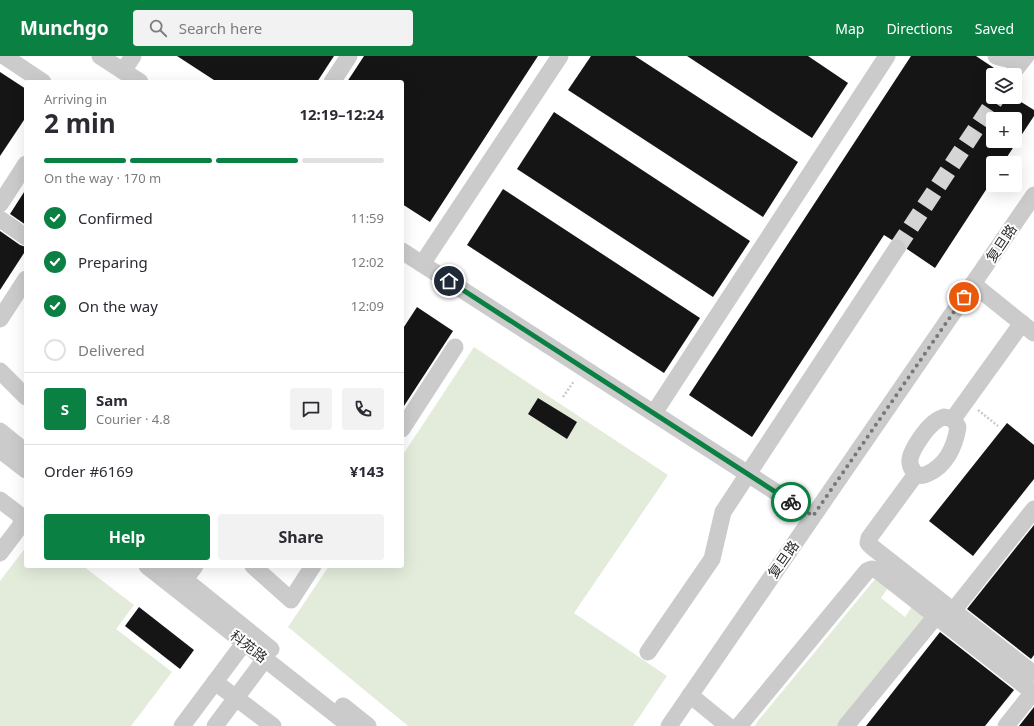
<!DOCTYPE html>
<meta charset="utf-8">
<style>
:root{--surface:#fff;--page:#f2f2f3;--text:#2b2b33;--muted:#7c7c81;--line:#e1e1e2;--accent:#0b8043}
body{margin:0;font-family:"Noto Sans","Noto Sans SC",sans-serif;background:var(--page);color:var(--text);height:100vh;display:flex;flex-direction:column;font-size:15px;white-space:nowrap}
*{box-sizing:border-box;margin:0}
p{font-size:13px;color:var(--muted)}
.icon{flex:none;width:22px;height:22px;fill:none;stroke:currentColor;stroke-width:2;stroke-linecap:round;stroke-linejoin:round}
.map{position:relative;flex:1;overflow:hidden}
.drawer{position:absolute;left:24px;top:24px;width:380px;height:488px;display:flex;flex-direction:column;background:var(--surface);border-radius:4px;box-shadow:0 4px 16px #0002}
.drawer>*{flex:none}
.buttons{position:absolute;left:986px;top:12px;display:grid;gap:8px}
.buttons a{display:grid;place-items:center;width:36px;height:36px;border-radius:4px;background:var(--surface);box-shadow:0 4px 16px #0002;font-size:20px}
.pin{position:absolute;display:grid;place-items:center;width:34px;height:34px;color:#fff;margin:-17px;border:2px solid #fff;border-radius:50%;box-shadow:0 1px 4px #0007}
.courier{position:absolute;display:grid;place-items:center;width:40px;height:40px;margin:-20px;border:3px solid #0b8043;border-radius:50%;background:#fff;color:#222;box-shadow:0 1px 5px #0007}
.overview em{font-style:normal;font-weight:700}
.overview div{display:flex;flex-direction:column-reverse}
.overview{display:flex;align-items:center;justify-content:space-between;height:68px;padding:0 20px}
h1{font-size:26px;font-weight:700;line-height:30px}
.bar{display:grid;grid-template-columns:repeat(4,1fr);gap:6px 4px;align-content:center;height:48px;padding:0 20px}
.bar i{height:5px;border-radius:3px;background:var(--line)}
.bar .active{background:var(--accent)}
.bar p{grid-column:span 4}
.line{display:flex;align-items:center;gap:10px;padding:0 20px;border-top:1px solid var(--line)}
.line div{flex:1}
.round{display:grid;place-items:center;flex:none;width:42px;height:42px;border-radius:4px;background:var(--page)}
ol{padding:0 20px;list-style:none}
li{display:flex;align-items:center;gap:12px;height:44px}
li p{margin-inline-start:auto}
li .icon{padding:4px;border-radius:50%;background:var(--accent);color:#fff;stroke-width:4}
li:last-child{color:var(--muted)}
li i{width:22px;height:22px;border:2px solid var(--line);border-radius:50%}
.action{display:flex;gap:8px;margin-top:auto;padding:8px 20px}
.action a{flex:1;height:46px;border-radius:4px;background:var(--accent);color:#fff;font-size:16px;font-weight:700;line-height:46px;text-align:center}
.action a+a{background:var(--page);color:var(--text)}
header{display:flex;align-items:center;gap:24px;box-sizing:border-box;height:56px;padding:0 20px;background:var(--accent);color:#fff}
header strong{font-size:19px}
nav{display:flex;gap:22px;margin-inline-start:auto;font-size:14px}
.search{width:280px;height:36px;background:var(--page);display:flex;align-items:center;gap:10px;box-sizing:border-box;padding:0 14px;border-radius:4px;color:var(--muted);font-size:15px}
.map>svg:first-child{display:block}
.green{fill:#e3ecdb}
.building{fill:#151515;fill-rule:evenodd}
.lines{fill:none;stroke-linecap:round;stroke-linejoin:round}
.minor-tunnel{stroke:#d5d5d5;stroke-width:17;stroke-dasharray:17 8;stroke-linecap:butt}
.path{stroke:#cbcbcb;stroke-width:2.5;stroke-dasharray:2 2;stroke-linecap:butt}
.minor{stroke:#cbcbcb;stroke-width:17}
.done{stroke:#777;stroke-width:4;stroke-dasharray:0 7.2}
.route{stroke:#0b8043;stroke-width:5}
.labels{text-anchor:middle;dominant-baseline:central;stroke-width:4;stroke-linejoin:round;paint-order:stroke}
.street-label{font-size:14px;fill:#2e2e2e;stroke:#fff}
</style>
<header>
<strong>Munchgo</strong>
<div class="search"><svg class="icon" aria-label="search" viewBox="0 0 24 24"><circle cx="10" cy="10" r="6"/><path d="M15 15l6 6"/></svg>Search here</div>
<nav><a>Map</a><a>Directions</a><a>Saved</a></nav>
</header>
<div class="map">
<svg width="1034" height="670" viewBox="0 0 1034 670">
<rect width="100%" height="100%" fill="#fff"/>
<g class="green">
<path d="M474 291 668 419 574 557 667 620 633 670H408L288 571 329 510H402V400Z"/>
<path d="M26 491V510H83L134 549 116 573 172 616 131 670H0V525Z"/>
<path d="M876 522 890 529 881 542 905 561 914 548 926 564 839 670H755L757 666Z"/>
</g>
<g class="building">
<path d="M177 0H334L317 26H217Z"/>
<path d="M364 0H538L430 166 402 148V26H347Z"/>
<path d="M591 0H635L798 106 763 161 568 34Z"/>
<path d="M687 0H808L848 27 812 82Z"/>
<path d="M911 0H976L994 12 986 23 993 28V41H1013L1034 54V60L1003 107H993V123L935 212 907 193 906 188 902 183 897 182 892 184 884 179 752 381 689 339ZM993 63H1015V85H993Z"/>
<path d="M0 16 26 33V61L0 100Z"/>
<path d="M554 56 750 185 713 241 517 113Z"/>
<path d="M26 133V169L10 158Z"/>
<path d="M503 133 700 262 664 317 467 189Z"/>
<path d="M0 175 20 189 26 191V194L0 234Z"/>
<path d="M417 251 453 275 402 353V274Z"/>
<path d="M538 342 577 366 567 383 528 358Z"/>
<path d="M1007 367 1034 389V423L973 500 929 465Z"/>
<path d="M1034 469V599L1031 603 967 553Z"/>
<path d="M139 551 194 594 180 613 125 570Z"/>
<path d="M940 576 1014 634 985 670H866Z"/>
<path d="M1034 651V670H1019Z"/>
</g>
<g class="lines">
<path class="minor-tunnel" d="M897 192 997 41"/>
<g class="path">
<path d="M563 341 574 325"/>
<path d="M978 354 998 370"/>
</g>
<g class="minor">
<path d="M4 0 43 26"/>
<path d="M100 0 140 26"/>
<path d="M996 0C1004 3 1013 5 1021 0"/>
<path d="M123 15 133 0"/>
<path d="M1011 19 1026 0"/>
<path d="M332 26 349 0"/>
<path d="M0 148 26 108"/>
<path d="M0 163 26 181"/>
<path d="M402 195 748 418 897 192"/>
<path d="M422 208 560 0"/>
<path d="M973 228 1034 277"/>
<path d="M0 263 26 223"/>
<path d="M0 315 26 341"/>
<path d="M654 357 887 0"/>
<path d="M944 361 953 363 958 371C955 390 946 410 927 418 923 420 919 420 915 417 912 414 909 408 910 403 912 392 927 371 936 365 938 363 942 362 944 361Z"/>
<path d="M953 363 1022 267"/>
<path d="M402 373 455 291"/>
<path d="M0 375 26 396"/>
<path d="M0 394 26 414"/>
<path d="M916 418 869 482 868 487 872 491 1030 615 1034 617"/>
<path d="M0 444 21 460V469L0 497"/>
<path d="M147 510 350 670"/>
<path d="M168 510 271 593"/>
<path d="M253 510 291 544 313 510"/>
<path d="M185 523 195 510"/>
<path d="M953 555 1034 453"/>
<path d="M648 596 712 503 723 456 748 418 813 460"/>
<path d="M215 626 273 670"/>
<path d="M690 639 728 670"/>
<path d="M343 650 368 670"/>
<path d="M182 670 244 587"/>
<path d="M215 670 265 603"/>
<path d="M669 670 1034 139"/>
<path d="M739 670 867 515 872 513 877 514 1034 637"/>
<path d="M846 670 936 560"/>
<path d="M1006 670 1033 636"/>
</g>
</g>
<g class="lines">
<path class="done" d="M791 446 813 460 964 241"/>
<path class="route" d="M449 225 791 446"/>
</g>
<g class="labels">
<g class="street-label">
<text transform="translate(1001 187) rotate(-56)">复旦路</text>
<text transform="translate(783 503) rotate(-55)">复旦路</text>
<text transform="translate(249 590) rotate(38)">科苑路</text>
</g>
</g>
</svg>
<div class="buttons">
<a><svg class="icon" aria-label="layers" viewBox="0 0 24 24"><path d="M12 4l9 5-9 5-9-5zM3 14l9 5 9-5"/></svg></a>
<a>+</a>
<a>−</a>
</div>
<div class="pin" style="left:964px;top:241px;background:#ea580c"><svg class="icon" aria-label="bag" viewBox="0 0 24 24"><path d="M5 8h14l-1 12H6zM9 8a3 3 0 0 1 6 0"/></svg></div>
<div class="pin" style="left:449px;top:225px;background:#1f2937"><svg class="icon" aria-label="home" viewBox="0 0 24 24"><path d="M3 11l9-7 9 7M6 9v11h12V9"/></svg></div>
<div class="courier" style="left:791px;top:446px"><svg class="icon" aria-label="bike" viewBox="0 0 24 24"><circle cx="6" cy="16" r="4"/><circle cx="18" cy="16" r="4"/><path d="M6 16l4-8h5l3 8M10 8l3 8H6M13 5h3"/></svg></div>
<section class="drawer">
<div class="overview"><div><h1>2 min</h1><p>Arriving in</p></div><em>12:19–12:24</em></div>
<div class="bar"><i class="active"></i><i class="active"></i><i class="active"></i><i></i><p>On the way · 170 m</p></div>
<ol>
<li><svg class="icon" aria-label="check" viewBox="0 0 24 24"><path d="M5 12l5 5 9-10"/></svg>Confirmed<p>11:59</p></li>
<li><svg class="icon" aria-label="check" viewBox="0 0 24 24"><path d="M5 12l5 5 9-10"/></svg>Preparing<p>12:02</p></li>
<li><svg class="icon" aria-label="check" viewBox="0 0 24 24"><path d="M5 12l5 5 9-10"/></svg>On the way<p>12:09</p></li>
<li><i></i>Delivered</li>
</ol>
<div class="line" style="height:72px"><b class="round" style="background:var(--accent);color:#fff">S</b><div><b>Sam</b><p>Courier · 4.8</p></div><a class="round"><svg class="icon" aria-label="chat" viewBox="0 0 24 24"><path d="M4 5h16v11H9l-5 4z"/></svg></a><a class="round"><svg class="icon" aria-label="phone" viewBox="0 0 24 24"><path d="M5 4h4l2 5-3 2q2 4 5 5l2-3 5 2v4C11 20 4 13 5 4z"/></svg></a></div>
<div class="line" style="height:52px"><div>Order #6169</div><b>¥143</b></div>
<div class="action"><a>Help</a><a>Share</a></div>
</section>
</div>
